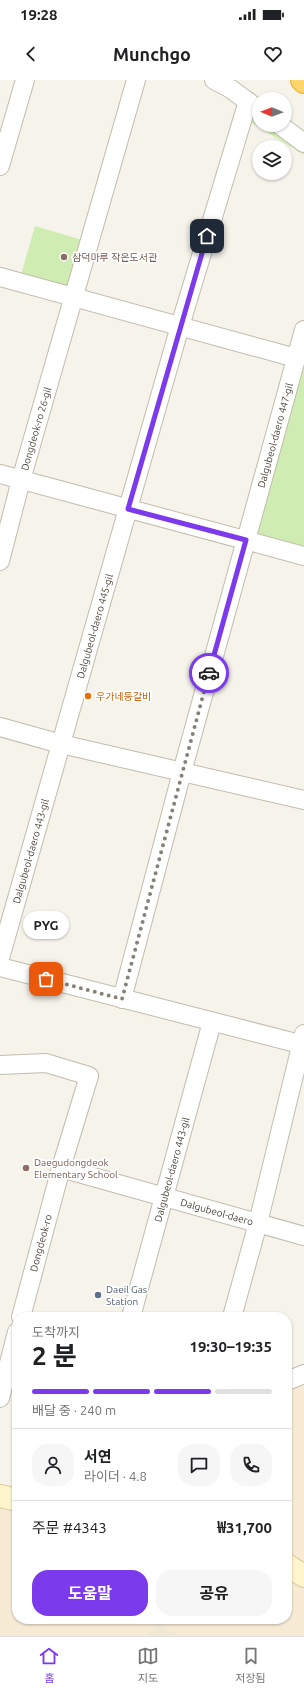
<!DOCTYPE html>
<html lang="ko">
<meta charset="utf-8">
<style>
:root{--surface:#fff;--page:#f6f6f6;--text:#202124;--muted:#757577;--line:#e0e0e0;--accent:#7c3aed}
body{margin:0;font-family:Ubuntu,"Noto Sans KR",sans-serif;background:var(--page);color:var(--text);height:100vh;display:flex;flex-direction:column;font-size:15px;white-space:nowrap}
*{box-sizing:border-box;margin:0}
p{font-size:13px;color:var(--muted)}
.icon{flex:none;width:22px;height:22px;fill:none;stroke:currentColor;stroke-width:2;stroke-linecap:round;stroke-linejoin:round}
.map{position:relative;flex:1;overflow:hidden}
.details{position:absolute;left:12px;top:1232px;width:280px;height:312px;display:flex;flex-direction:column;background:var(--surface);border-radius:16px;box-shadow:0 1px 3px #0004}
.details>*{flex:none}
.needle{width:26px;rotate:271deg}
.buttons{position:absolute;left:252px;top:12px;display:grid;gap:8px}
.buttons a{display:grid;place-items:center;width:40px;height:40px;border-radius:50%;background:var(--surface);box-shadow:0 1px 3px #0004;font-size:20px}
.pin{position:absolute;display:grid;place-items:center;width:34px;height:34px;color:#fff;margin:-17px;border-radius:8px;box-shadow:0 2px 6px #0006}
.courier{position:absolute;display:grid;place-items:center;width:40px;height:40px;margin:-20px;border:3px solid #7c3aed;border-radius:50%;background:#fff;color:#222;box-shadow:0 1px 5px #0007}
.bubble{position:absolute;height:28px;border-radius:14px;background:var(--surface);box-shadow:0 1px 3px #0004;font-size:13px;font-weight:700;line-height:28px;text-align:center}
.headline em{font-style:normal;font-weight:700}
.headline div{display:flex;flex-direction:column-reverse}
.headline{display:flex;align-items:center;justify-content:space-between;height:68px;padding:0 20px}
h1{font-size:26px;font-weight:700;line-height:30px}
.bar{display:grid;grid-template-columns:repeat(4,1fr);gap:6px 4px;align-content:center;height:48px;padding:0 20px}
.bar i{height:5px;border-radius:3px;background:var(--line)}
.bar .on{background:var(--accent)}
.bar p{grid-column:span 4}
.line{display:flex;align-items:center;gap:10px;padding:0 20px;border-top:1px solid var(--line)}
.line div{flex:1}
.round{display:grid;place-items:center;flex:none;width:42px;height:42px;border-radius:16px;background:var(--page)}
.primary-button{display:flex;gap:8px;margin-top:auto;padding:8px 20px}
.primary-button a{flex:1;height:46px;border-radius:16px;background:var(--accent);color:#fff;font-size:16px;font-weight:700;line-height:46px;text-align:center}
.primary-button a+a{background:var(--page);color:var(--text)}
.status{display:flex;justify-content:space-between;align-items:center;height:28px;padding:0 20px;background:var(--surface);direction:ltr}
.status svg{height:11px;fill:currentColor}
header{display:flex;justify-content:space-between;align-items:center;height:52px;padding:0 20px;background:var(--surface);font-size:18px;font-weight:700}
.tabs{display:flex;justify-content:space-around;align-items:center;height:56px;border-top:1px solid var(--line);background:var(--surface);font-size:11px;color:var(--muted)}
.tabs a{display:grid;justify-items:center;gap:2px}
.tabs .on{color:var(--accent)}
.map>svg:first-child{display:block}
.commercial{fill:#f8ebd6}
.education{fill:#f0e9d4}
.green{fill:#cfecb2}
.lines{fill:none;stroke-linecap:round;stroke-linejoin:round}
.street-casing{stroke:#c3bcac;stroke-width:20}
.secondary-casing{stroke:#d8ca99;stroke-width:24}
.highway-casing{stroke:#e7ad34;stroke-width:24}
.street{stroke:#fff;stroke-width:18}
.secondary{stroke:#fff5cc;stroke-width:22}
.highway{stroke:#ffd56d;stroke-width:22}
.done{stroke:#878177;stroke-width:4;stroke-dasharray:0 7.2}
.route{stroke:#7c3aed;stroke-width:5}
.education-dot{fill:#8d6e63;stroke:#fff;stroke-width:1.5}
.food-dot{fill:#e8710a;stroke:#fff;stroke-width:1.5}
.service-dot{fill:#5c6f8a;stroke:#fff;stroke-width:1.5}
.labels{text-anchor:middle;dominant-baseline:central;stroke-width:3.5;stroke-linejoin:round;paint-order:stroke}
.education-label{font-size:10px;fill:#785e54;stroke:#fff;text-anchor:start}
.street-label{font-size:10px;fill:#4b4438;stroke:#fff}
.food-label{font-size:10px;fill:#c56008;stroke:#fff;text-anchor:start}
.service-label{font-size:10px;fill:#4e5e75;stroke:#fff;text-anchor:start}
</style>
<div class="status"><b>19:28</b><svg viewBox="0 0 49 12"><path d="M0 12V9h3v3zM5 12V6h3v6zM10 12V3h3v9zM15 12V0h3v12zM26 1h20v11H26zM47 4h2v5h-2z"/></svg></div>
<header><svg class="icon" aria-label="back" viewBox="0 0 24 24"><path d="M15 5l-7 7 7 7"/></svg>Munchgo<svg class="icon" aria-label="heart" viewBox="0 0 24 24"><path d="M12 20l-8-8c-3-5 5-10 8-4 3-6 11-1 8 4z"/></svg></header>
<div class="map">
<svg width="304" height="1556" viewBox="0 0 304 1556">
<rect width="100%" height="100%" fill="#f6f3eb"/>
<g class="commercial">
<path d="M304 1294V1486L287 1483V1301Z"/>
<path d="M0 1416 17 1420V1539H287V1485L304 1496V1556H0Z"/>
</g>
<path class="education" d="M157 1543 179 1556H146Z"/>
<g class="green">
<path d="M257 17 260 19 259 45H285V37L304 51V75L247 40Z"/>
<path d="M35 146 89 162 74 216 19 202Z"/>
<path d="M304 251V476L246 460Z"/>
</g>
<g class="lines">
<g class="street-casing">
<g id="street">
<path d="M214 0 231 9 259 30"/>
<path d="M280 45 304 63"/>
<path d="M0 86 25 0"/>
<path d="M0 197 296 278"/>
<path d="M0 394 304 476"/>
<path id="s1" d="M0 481 21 400 136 0"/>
<path d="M0 647 61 664 304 720"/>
<path id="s2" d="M0 878 180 246 248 21"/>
<path d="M0 887 304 965"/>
<path id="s3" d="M122 919 182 692 304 250"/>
<path d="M0 985 46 983 89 996 61 1088 21 1237"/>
<path id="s4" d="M61 1088 304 1156"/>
<path id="s5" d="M131 1237 212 942"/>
<path d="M232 1237 258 1143 304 954"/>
<path d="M287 1301 304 1294"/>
<path d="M0 1318 17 1252"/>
</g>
</g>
<g class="secondary-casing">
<g id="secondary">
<path d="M0 1416 17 1420"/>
<path d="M287 1485 304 1496"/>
</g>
</g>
<g class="highway-casing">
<path id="highway" d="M302 0 304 2"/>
</g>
<use href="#street" class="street"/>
<use href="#secondary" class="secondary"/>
<use href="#highway" class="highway"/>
</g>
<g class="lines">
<path class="done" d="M46 899 122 919 209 593"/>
<path class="route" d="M207 156 128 429 246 460 209 593"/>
</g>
<g class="education-dot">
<circle cx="64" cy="177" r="4"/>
<circle cx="26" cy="1088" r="4"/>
</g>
<circle class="food-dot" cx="88" cy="616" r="4"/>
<circle class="service-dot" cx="98" cy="1215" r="4"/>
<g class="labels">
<g class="education-label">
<text x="72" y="177">삼덕마루 작은도서관</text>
<text x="34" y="1082">Daegudongdeok<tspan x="34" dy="12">Elementary School</tspan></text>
</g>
<g class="street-label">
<text stroke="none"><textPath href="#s1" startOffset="137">Dongdeok-ro 26-gil</textPath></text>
<text stroke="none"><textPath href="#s3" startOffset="584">Dalgubeol-daero 447-gil</textPath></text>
<text stroke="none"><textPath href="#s2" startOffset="345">Dalgubeol-daero 445-gil</textPath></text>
<text stroke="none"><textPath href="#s2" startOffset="111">Dalgubeol-daero 443-gil</textPath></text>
<text stroke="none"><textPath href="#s5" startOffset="153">Dalgubeol-daero 443-gil</textPath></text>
<text stroke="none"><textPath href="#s4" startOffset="162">Dalgubeol-daero</textPath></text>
<text transform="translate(41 1163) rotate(-75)">Dongdeok-ro</text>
</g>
<g class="food-label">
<text x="96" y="616">우가네등갈비</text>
</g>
<g class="service-label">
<text x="106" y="1209">Daeil Gas<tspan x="106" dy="12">Station</tspan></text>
</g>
</g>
</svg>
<div class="buttons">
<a><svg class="needle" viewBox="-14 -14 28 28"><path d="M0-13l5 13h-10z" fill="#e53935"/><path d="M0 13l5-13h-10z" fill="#757577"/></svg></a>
<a><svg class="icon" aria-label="layers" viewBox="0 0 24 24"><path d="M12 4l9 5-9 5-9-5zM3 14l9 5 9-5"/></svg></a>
</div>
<div class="pin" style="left:46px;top:899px;background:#ea580c"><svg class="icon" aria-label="bag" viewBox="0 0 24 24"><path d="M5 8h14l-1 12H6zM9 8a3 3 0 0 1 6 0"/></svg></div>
<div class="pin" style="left:207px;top:156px;background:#1f2937"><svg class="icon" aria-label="home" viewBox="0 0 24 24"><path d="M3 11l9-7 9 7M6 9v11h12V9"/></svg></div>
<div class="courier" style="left:209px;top:593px"><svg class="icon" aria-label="car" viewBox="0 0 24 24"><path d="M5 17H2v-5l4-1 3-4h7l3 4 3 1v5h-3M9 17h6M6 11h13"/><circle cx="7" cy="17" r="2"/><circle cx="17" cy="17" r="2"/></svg></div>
<div class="bubble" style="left:23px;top:831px;width:46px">PYG</div>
<section class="details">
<div class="headline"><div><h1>2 분</h1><p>도착까지</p></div><em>19:30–19:35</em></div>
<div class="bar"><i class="on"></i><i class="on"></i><i class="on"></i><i></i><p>배달 중 · 240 m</p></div>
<div class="line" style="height:72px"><a class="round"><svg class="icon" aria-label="person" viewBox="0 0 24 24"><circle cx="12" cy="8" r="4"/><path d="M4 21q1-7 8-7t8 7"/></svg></a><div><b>서연</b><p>라이더 · 4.8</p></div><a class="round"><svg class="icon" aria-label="chat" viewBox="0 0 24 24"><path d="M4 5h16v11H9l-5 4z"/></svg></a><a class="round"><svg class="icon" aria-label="phone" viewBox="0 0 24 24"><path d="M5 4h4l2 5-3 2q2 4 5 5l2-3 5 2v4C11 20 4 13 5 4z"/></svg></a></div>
<div class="line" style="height:52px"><div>주문 #4343</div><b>₩31,700</b></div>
<div class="primary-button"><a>도움말</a><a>공유</a></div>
</section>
</div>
<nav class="tabs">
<a class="on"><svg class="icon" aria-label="home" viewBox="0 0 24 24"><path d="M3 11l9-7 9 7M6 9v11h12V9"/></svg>홈</a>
<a><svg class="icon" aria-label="map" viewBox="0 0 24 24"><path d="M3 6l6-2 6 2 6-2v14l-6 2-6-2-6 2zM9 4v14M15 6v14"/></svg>지도</a>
<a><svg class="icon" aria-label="saved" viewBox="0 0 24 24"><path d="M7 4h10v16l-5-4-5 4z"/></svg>저장됨</a>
</nav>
